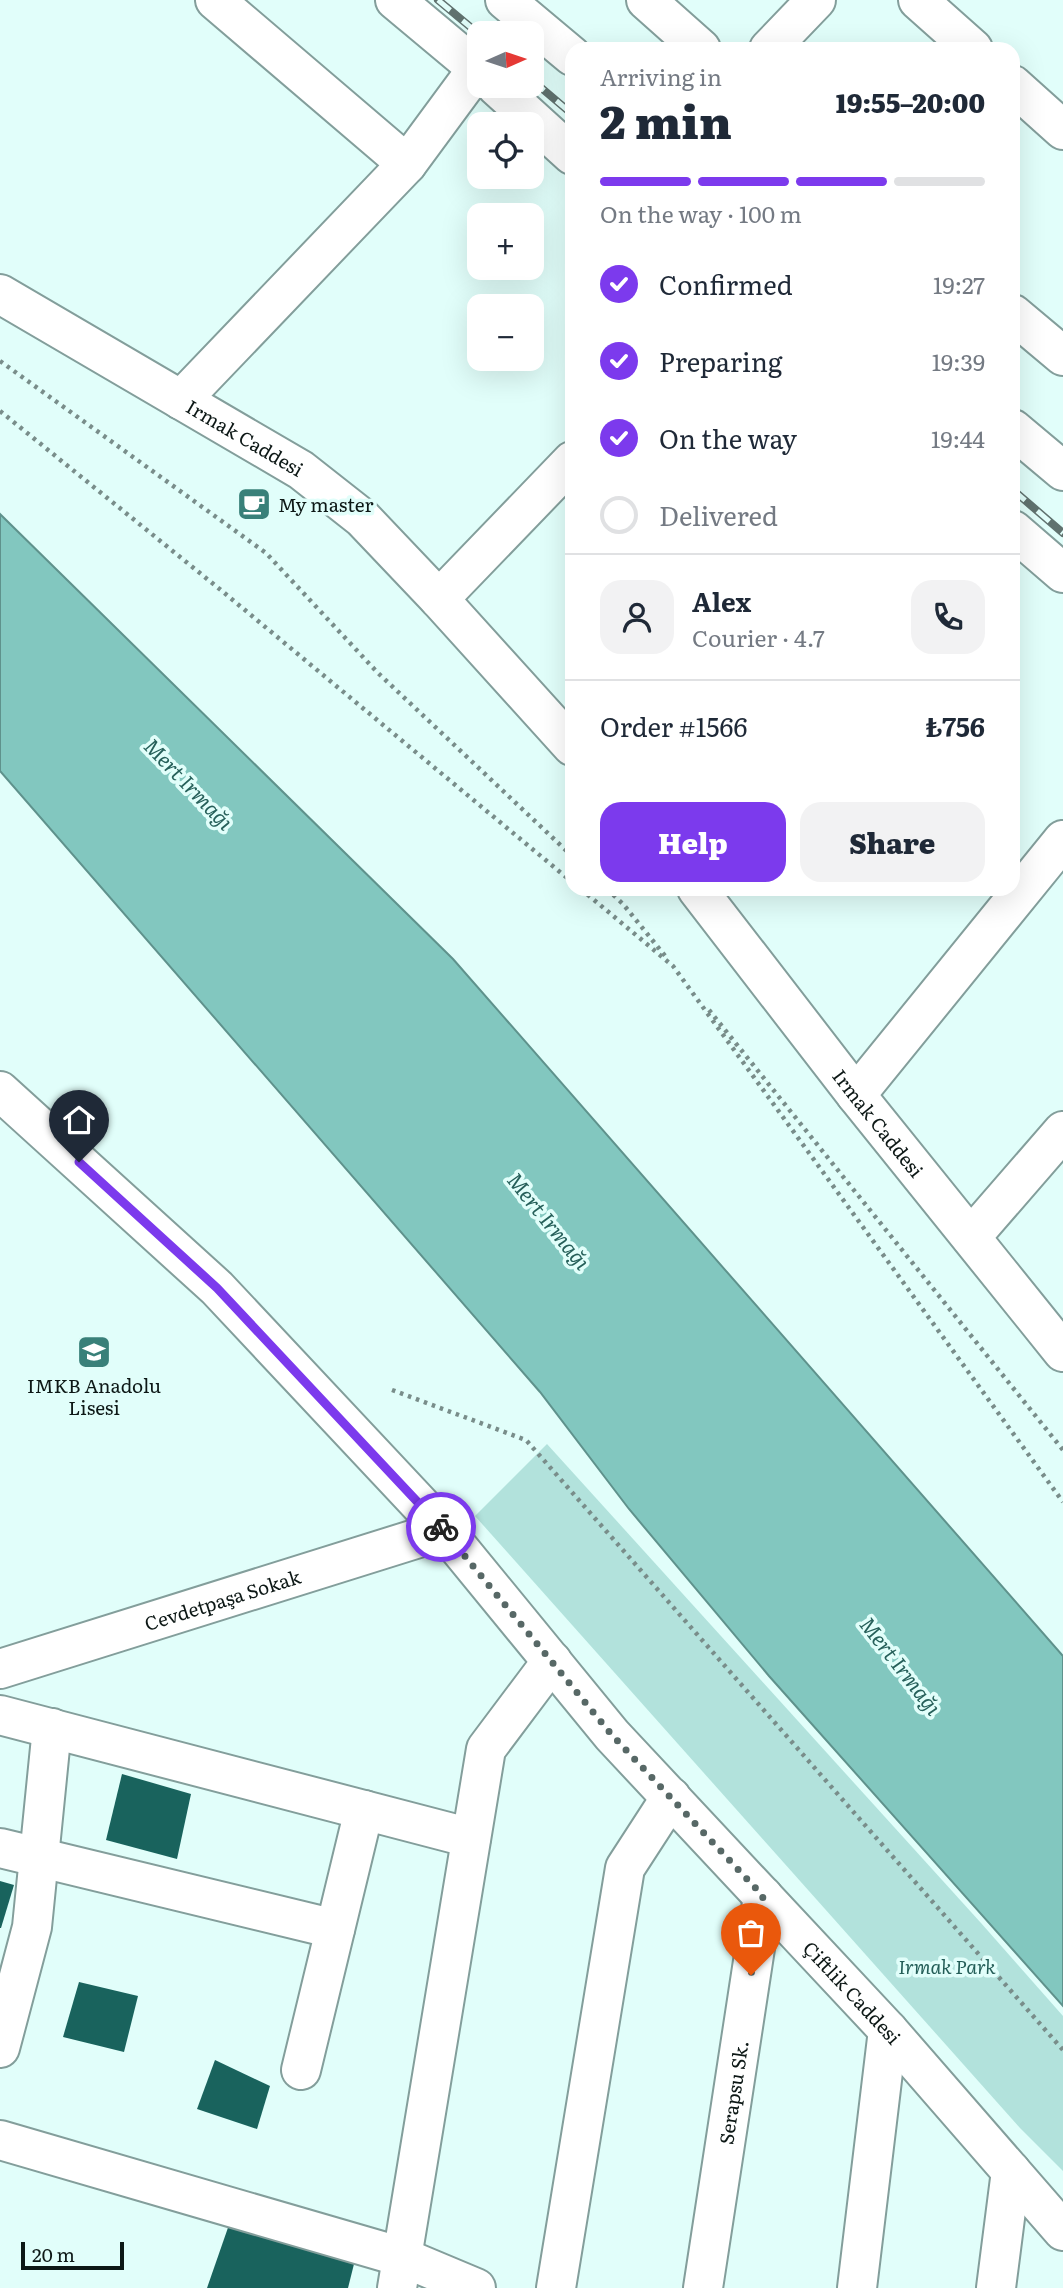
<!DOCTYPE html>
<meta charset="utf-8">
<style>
:root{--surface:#fff;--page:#f2f2f3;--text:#1f2937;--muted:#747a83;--line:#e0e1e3;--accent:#7c3aed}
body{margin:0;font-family:Literata,serif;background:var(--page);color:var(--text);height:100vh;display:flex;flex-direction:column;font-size:26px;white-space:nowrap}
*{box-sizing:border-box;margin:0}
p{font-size:23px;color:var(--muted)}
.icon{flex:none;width:38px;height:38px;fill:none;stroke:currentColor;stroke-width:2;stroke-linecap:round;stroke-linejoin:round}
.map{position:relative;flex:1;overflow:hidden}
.drawer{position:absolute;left:565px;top:42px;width:455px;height:854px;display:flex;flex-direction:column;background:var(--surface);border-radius:21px;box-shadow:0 7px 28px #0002}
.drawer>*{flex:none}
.needle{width:46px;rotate:87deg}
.fabs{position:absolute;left:467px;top:21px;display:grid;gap:14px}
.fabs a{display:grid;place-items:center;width:77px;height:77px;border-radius:14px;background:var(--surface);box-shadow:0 7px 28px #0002;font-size:35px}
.scale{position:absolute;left:21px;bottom:18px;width:103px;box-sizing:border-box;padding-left:7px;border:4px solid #0d1816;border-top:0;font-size:19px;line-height:24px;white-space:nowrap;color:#0d1816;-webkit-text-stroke:5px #e1fefa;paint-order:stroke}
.pin{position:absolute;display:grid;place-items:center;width:60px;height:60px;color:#fff;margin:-72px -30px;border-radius:50% 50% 50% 0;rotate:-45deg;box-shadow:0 0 7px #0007}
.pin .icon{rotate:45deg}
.courier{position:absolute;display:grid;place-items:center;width:70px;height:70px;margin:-35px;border:5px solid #7c3aed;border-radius:50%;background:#fff;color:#222;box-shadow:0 2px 9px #0007}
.head em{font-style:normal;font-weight:800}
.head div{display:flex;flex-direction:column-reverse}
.head{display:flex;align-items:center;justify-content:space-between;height:119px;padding:0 35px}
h1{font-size:46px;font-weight:800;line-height:52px}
.bar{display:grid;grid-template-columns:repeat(4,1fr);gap:10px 7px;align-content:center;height:84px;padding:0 35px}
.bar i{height:9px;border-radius:5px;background:var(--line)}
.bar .current{background:var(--accent)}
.bar p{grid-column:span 4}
.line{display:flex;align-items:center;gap:18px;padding:0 35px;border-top:2px solid var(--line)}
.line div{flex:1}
.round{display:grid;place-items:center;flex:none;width:74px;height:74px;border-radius:21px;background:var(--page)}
ol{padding:0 35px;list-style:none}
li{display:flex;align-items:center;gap:21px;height:77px}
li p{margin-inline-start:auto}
li .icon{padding:7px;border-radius:50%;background:var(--accent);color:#fff;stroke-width:4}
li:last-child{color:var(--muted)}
li i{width:38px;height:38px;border:4px solid var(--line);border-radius:50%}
.action{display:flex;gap:14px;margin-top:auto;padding:14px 35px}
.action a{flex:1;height:80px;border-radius:21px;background:var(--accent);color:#fff;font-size:28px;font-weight:800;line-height:80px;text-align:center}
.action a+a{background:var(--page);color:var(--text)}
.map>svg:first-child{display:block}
.green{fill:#b2e2dc}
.water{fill:#82c7bf;stroke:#5f928c;stroke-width:2}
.building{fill:#19635d}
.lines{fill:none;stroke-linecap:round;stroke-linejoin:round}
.minor-casing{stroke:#839e9b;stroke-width:42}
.tertiary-casing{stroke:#839e9b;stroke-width:42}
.secondary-casing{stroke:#839e9b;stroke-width:42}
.path{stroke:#798d8a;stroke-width:4.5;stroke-dasharray:3.5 5;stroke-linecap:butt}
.minor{stroke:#fff;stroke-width:38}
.tertiary{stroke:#fff;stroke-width:38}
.secondary{stroke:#fff;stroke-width:38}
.rail-casing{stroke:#60726f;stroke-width:8}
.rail{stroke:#e1fefa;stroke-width:5;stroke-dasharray:16;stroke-linecap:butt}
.done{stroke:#576866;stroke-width:7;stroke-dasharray:0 12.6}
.route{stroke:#7c3aed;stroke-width:9}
.labels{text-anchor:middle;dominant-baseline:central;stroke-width:7;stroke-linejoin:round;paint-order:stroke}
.street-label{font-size:19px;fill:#0d1816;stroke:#e1fefa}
.poi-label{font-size:19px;fill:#0d1816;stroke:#e1fefa;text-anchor:start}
.park-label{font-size:19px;font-style:italic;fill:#235d57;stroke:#e1fefa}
.water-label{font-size:21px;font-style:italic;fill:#26605a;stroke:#e1fefa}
</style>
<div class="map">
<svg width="1063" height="2288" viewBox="0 0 1063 2288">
<rect width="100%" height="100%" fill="#e1fefa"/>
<path class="green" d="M547 1444 981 1923 1063 2016V2171L1020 2128 475 1516Z"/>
<path class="water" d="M0 514 453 959 1063 1656V2006L769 1676 629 1509 540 1392 0 771Z"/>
<g class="building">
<path d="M122 1774 191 1794 177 1859 106 1840Z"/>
<path d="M0 1881 14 1885 1 1928H0Z"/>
<path d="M79 1982 138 1996 124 2052 63 2037Z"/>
<path d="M215 2060 270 2086 257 2129 197 2109Z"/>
<path d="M231 2219 357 2252 348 2288H207Z"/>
</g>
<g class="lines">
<g class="minor-casing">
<g id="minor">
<path d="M215 0 407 164"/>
<path d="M646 0 701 49"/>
<path d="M918 0 973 49"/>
<path d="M769 49 816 0"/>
<path d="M1013 85 1063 130"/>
<path d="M1013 314 1063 356"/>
<path d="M181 400 407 164 477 69"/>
<path d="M439 599 572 461"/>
<path d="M856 1095 1063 840"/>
<path d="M971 1237 1063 1131"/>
<path id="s1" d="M0 1669 444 1530"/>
<path d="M0 1715 471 1838"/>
<path d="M0 1848 335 1929"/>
<path d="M0 2048 32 1927 52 1728"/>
<path d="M301 2070 364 1810"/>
<path d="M0 2140 402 2257 476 2288"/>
<path d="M397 2288 486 1749 552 1661"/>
<path d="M556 2288 625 1868 671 1797"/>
<path id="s2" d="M703 2288 763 1896"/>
<path d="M857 2288 888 2030"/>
<path d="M996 2288 1011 2171"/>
</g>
</g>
<g class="tertiary-casing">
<g id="tertiary">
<path d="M395 0 480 71"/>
<path d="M505 0 572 56"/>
<path d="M496 86 572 155"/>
<path d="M1013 429 1063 471"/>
<path d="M1013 530 1063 573"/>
</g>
</g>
<g class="secondary-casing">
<g id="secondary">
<path id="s3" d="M0 294 301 470 362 518 439 599 572 746"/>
<path id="s4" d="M697 889 856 1095 1063 1352"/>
<path id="s5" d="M0 1091 217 1288 444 1530 612 1735 888 2030 1063 2231"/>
</g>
</g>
<g class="path">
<path d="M0 361 266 553 377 672 572 856"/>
<path d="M0 411 222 591 572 882"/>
<path d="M581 889 673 966 1063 1502"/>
<path d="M607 889 623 904 666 957"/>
<path d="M709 1010 1063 1450"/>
<path d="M392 1390 526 1440 1063 2050"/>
</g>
<use href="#minor" class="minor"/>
<use href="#tertiary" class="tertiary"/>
<use href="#secondary" class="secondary"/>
<g class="rail-casing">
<g id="rail">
<path d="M438 0 480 35"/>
<path d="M532 80 572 114"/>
<path d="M1013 490 1063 533"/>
</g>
</g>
<use href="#rail" class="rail"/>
</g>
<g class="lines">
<path class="done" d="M441 1527 612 1735 763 1896 751 1975"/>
<path class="route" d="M79 1162 217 1288 441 1527"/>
</g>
<defs>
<g id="cafe-square" transform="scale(1.75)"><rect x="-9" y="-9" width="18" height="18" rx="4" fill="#398079" stroke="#e1fefa"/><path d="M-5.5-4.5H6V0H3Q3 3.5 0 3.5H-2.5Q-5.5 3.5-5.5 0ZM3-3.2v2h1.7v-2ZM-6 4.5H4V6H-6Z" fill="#fff"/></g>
<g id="school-square" transform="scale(1.75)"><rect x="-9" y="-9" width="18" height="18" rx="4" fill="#398079" stroke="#e1fefa"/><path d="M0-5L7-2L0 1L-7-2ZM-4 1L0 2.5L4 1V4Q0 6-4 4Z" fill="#fff"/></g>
</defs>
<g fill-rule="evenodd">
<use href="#cafe-square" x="254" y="504"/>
<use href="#school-square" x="94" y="1352"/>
</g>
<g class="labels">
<g class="street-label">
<text stroke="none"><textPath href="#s3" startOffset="284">Irmak Caddesi</textPath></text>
<text stroke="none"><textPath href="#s4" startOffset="296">Irmak Caddesi</textPath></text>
<text stroke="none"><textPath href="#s1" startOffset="233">Cevdetpaşa Sokak</textPath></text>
<text stroke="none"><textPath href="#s5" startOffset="1242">Çiftlik Caddesi</textPath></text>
<text stroke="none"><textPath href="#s2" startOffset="198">Serapsu Sk.</textPath></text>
</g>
<g class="poi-label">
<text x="278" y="504">My master</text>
<text x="94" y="1385" text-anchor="middle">IMKB Anadolu<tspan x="94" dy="22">Lisesi</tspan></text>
</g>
<g class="park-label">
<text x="947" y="1966">Irmak Park</text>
</g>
<g class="water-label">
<text transform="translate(190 783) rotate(46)">Mert Irmağı</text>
<text transform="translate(550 1220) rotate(51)">Mert Irmağı</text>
<text transform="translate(902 1665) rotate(52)">Mert Irmağı</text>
</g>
</g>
</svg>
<div class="fabs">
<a><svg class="needle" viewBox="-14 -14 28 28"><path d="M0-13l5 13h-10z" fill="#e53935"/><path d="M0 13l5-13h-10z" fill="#747a83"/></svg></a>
<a><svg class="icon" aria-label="locate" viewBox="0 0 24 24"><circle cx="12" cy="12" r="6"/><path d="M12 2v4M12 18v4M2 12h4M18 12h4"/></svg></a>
<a>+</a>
<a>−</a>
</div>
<div class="scale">20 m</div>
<div class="pin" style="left:751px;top:1975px;background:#ea580c"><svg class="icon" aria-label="bag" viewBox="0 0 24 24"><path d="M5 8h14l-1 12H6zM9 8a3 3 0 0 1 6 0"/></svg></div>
<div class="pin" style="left:79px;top:1162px;background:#1f2937"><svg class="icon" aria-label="home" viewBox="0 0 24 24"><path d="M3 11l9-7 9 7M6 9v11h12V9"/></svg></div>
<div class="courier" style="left:441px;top:1527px"><svg class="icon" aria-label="bike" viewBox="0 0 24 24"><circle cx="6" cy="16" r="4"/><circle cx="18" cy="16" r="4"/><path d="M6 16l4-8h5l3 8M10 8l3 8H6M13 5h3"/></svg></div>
<section class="drawer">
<div class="head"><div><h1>2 min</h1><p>Arriving in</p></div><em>19:55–20:00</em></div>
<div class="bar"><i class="current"></i><i class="current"></i><i class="current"></i><i></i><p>On the way · 100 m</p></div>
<ol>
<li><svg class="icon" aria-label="check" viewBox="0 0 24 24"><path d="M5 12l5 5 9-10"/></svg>Confirmed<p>19:27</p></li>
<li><svg class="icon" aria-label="check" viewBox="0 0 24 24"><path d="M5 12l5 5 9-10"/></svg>Preparing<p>19:39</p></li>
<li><svg class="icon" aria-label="check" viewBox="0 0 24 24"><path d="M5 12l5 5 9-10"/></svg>On the way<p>19:44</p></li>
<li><i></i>Delivered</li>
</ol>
<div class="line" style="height:126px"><a class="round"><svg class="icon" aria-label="person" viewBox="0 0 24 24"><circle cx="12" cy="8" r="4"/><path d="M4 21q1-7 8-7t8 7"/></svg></a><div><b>Alex</b><p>Courier · 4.7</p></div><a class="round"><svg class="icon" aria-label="phone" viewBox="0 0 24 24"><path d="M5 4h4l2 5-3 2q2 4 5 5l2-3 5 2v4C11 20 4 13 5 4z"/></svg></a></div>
<div class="line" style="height:91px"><div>Order #1566</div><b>₺756</b></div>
<div class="action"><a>Help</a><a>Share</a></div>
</section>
</div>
